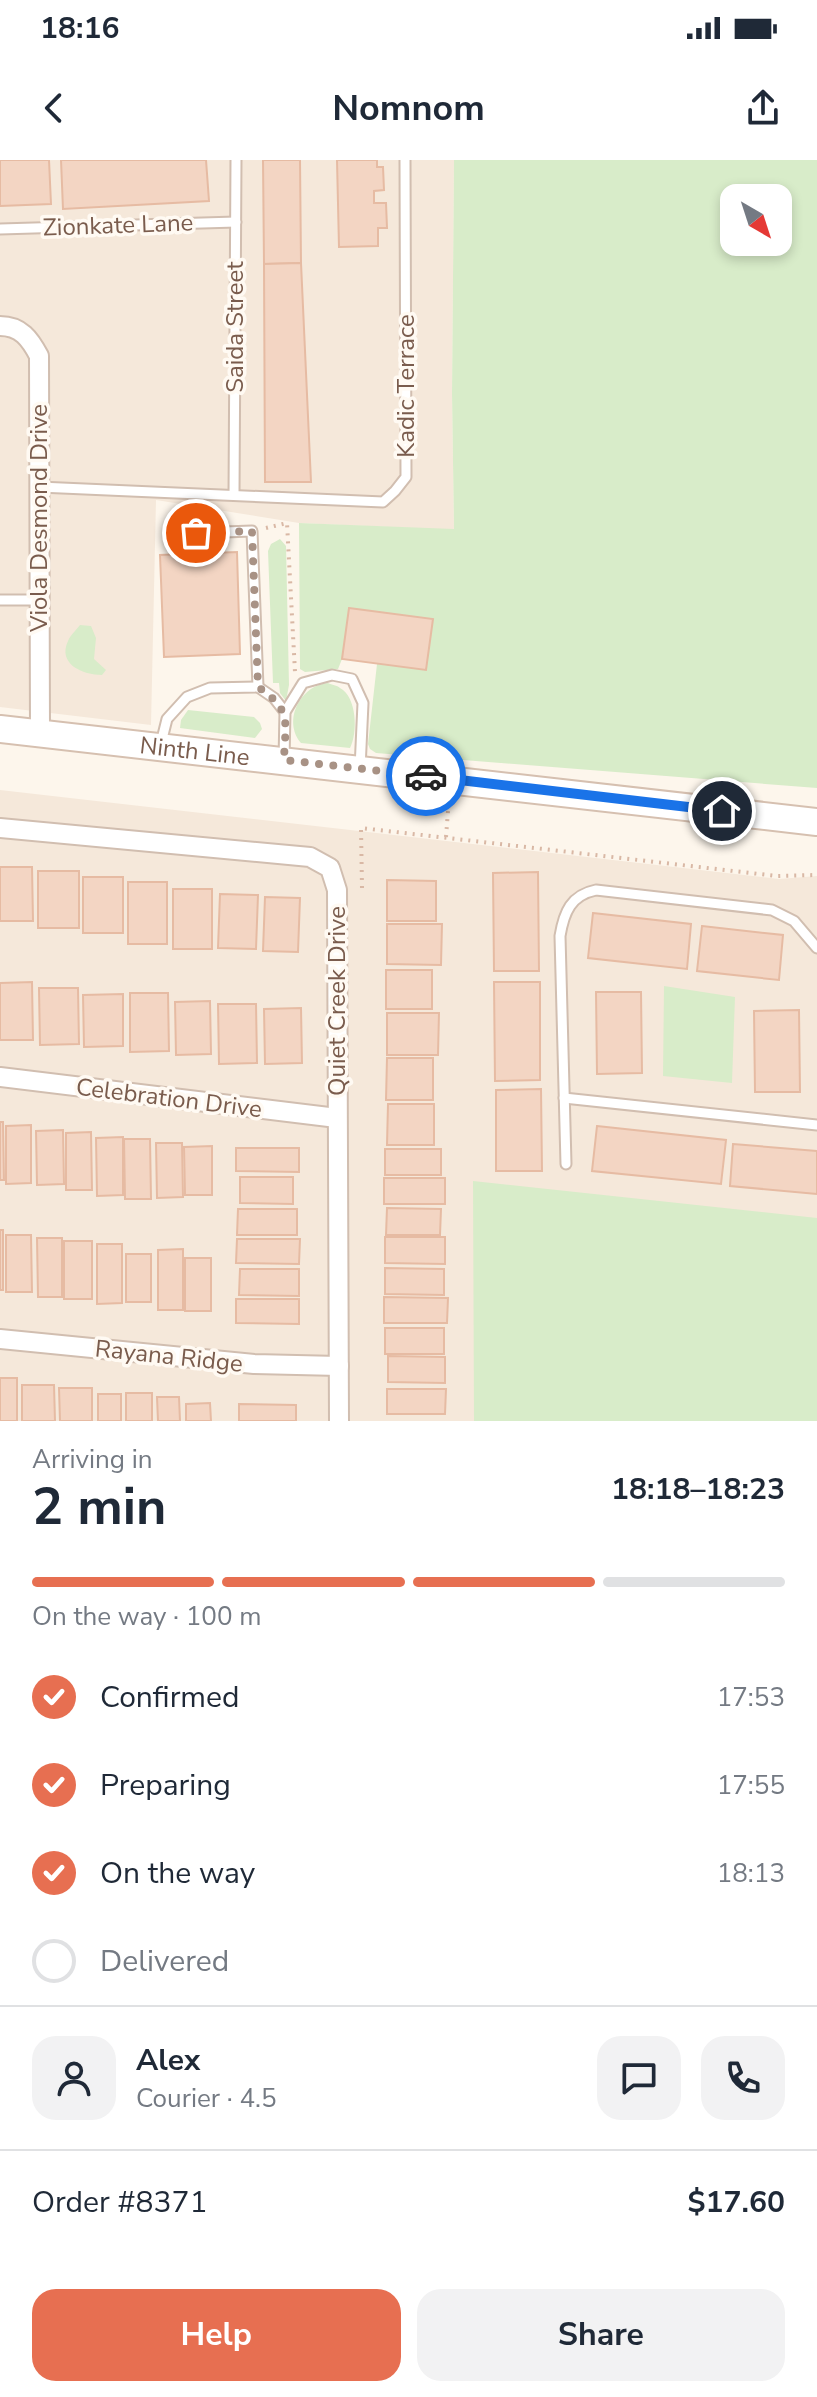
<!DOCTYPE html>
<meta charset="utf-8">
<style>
:root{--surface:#fff;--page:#f2f2f3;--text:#1f2937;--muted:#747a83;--line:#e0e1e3;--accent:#e76f51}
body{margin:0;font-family:"Nunito Sans",sans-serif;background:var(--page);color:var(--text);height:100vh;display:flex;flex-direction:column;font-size:30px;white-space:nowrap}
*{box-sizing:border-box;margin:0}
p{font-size:26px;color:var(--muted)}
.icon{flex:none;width:44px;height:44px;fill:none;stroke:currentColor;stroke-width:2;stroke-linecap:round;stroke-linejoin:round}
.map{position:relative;height:1261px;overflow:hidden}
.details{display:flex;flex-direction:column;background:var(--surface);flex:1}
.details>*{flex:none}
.needle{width:52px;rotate:141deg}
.fabs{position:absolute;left:720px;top:24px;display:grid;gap:16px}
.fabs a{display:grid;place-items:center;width:72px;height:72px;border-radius:16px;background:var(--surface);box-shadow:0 4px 12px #0003;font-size:40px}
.pin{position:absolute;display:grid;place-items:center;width:68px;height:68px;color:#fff;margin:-34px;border:4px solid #fff;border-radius:50%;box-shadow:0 2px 8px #0007}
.courier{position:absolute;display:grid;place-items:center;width:80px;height:80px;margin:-40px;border:6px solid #1a73e8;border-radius:50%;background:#fff;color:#222;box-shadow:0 2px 10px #0007}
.summary em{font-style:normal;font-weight:700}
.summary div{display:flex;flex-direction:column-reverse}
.summary{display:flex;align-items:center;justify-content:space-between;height:136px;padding:0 32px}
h1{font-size:52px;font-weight:700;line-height:60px}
.bar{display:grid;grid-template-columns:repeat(4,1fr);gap:12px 8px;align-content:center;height:96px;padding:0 32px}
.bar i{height:10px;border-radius:6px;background:var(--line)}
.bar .current{background:var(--accent)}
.bar p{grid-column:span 4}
.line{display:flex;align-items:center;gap:20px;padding:0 32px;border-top:2px solid var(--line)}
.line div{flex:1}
.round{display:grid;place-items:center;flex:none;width:84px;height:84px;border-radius:24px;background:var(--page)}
ol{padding:0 32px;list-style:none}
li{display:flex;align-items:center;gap:24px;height:88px}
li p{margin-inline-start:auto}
li .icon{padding:8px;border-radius:50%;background:var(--accent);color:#fff;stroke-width:4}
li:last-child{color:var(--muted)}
li i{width:44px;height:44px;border:4px solid var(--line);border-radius:50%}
.button{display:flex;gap:16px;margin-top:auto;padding:16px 32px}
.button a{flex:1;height:92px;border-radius:24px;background:var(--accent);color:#fff;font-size:32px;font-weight:700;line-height:92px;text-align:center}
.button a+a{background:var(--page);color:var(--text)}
.status{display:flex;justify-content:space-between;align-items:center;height:56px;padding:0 40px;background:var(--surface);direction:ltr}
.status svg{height:22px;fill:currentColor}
header{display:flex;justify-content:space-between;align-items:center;height:104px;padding:0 32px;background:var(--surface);font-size:36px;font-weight:700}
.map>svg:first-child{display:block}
.residential{fill:#f5e8da}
.green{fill:#d8ecc9;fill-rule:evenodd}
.building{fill:#f3d5c3;stroke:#e6bba3;stroke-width:2}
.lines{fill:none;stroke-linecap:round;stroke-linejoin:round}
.service-casing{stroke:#d1beb0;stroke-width:13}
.minor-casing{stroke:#d1beb0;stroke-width:22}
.secondary-casing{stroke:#d6c0b0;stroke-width:30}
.path{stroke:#d9b8a5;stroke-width:4;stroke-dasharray:2 6;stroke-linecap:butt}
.service{stroke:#fff;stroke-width:9}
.minor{stroke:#fff;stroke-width:18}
.secondary{stroke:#fff;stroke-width:26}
.done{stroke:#a89285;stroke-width:8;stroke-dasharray:0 14.4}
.route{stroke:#1a73e8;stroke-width:10}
.labels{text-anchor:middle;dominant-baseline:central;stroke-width:7;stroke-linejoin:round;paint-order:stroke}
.street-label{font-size:24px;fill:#7a5c4d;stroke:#fffaf3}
</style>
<div class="status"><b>18:16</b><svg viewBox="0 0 49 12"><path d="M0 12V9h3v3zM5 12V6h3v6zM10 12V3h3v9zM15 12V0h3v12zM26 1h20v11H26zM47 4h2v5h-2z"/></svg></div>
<header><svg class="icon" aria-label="back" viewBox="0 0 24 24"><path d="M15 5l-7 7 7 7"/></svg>Nomnom<svg class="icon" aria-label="share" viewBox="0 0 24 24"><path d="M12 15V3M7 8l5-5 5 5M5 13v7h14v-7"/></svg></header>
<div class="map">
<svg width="817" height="1261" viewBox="0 0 817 1261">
<rect width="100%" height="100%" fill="#fdf6ec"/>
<g class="residential">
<path d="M0 0H454L452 234 454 370 299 363 156 340 151 565 0 547Z"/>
<path d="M0 630 779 719 817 716V1261H0Z"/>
</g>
<g class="green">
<path d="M454 0H817V628L376 593 370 589 368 584 377 504 433 459 349 448 342 499 338 509 305 512 300 509 299 363 454 369 452 234ZM734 38H778V82H734Z"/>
<path d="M280 379 286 386 289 525 286 541 280 533 279 523H273L268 391 271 384Z"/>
<path d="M80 465 91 466 96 478 94 499 106 510 102 515C83 515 57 504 68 481 70 476 76 470 80 465Z"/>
<path d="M328 523C332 525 337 525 340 528 357 537 358 573 350 588L301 583C282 560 301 525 328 523Z"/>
<path d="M188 550 254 557 260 563 262 569 255 578 180 568 181 560Z"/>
<path d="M664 826 735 837 732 923 663 916Z"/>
<path d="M473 1021 817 1058V1261H474Z"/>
</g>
<g class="building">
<path d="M0 0H49L51 44 0 46Z"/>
<path d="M61 0H206L209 41 63 49Z"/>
<path d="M263 0H300L301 103 264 104Z"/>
<path d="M337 0H377V7H383L384 30 374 31V43H386L387 68H378V86L339 87Z"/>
<path d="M301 103 311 322H265L264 104Z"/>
<path d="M237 392 240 494 164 497 160 395Z"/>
<path d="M349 448 433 459 426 510 342 499Z"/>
<path d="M0 707H32L33 761H0Z"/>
<rect x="38" y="711" width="41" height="57"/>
<path d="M538 712 539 811H494L493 713Z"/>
<rect x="83" y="717" width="40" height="56"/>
<path d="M387 720 436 721V761H387Z"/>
<rect x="128" y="722" width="39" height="62"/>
<rect x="173" y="729" width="39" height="60"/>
<path d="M220 734 258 735 256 789 218 788Z"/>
<path d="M265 737 300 738 298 792 263 791Z"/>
<path d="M593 753 691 764 687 809 588 798Z"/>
<path d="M387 764H442L441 805 387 804Z"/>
<path d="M702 766 783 775 779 820 697 811Z"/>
<rect x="386" y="810" width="46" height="39"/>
<path d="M32 822 33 880H0V823Z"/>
<path d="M494 822H540V920L495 921Z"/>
<path d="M39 828H78L79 884 40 885Z"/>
<path d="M596 832H641L642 913 597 914Z"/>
<path d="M130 833H168L169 891 130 892Z"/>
<path d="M123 834V886L84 887 83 835Z"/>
<path d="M210 841 211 894 176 895 175 842Z"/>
<path d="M218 844H256L257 903 219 904Z"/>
<path d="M301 848 302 903 265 904 264 849Z"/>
<path d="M799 850 800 932H755L754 851Z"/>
<path d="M387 853H439L438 895H387Z"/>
<path d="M387 898H433V940H386Z"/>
<path d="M541 929 542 1011H496V930Z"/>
<path d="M388 944H434V985H387Z"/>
<path d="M0 962H3L4 1020H0Z"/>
<path d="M31 965V1023L6 1024V966Z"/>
<path d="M597 966 726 980 721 1024 592 1011Z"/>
<path d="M63 970 64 1024 37 1025 36 971Z"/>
<path d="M91 972 92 1030H66V973Z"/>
<path d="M123 977V1035L97 1036 96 978Z"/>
<path d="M124 979H150L151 1039H125Z"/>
<path d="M156 983H182L183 1037 157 1038Z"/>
<path d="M733 984 817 991V1034L730 1026Z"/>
<path d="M212 986V1035H185L184 987Z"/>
<path d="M236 988H299V1012L236 1011Z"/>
<rect x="385" y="989" width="56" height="26"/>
<path d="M240 1017H293V1044L240 1043Z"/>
<rect x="384" y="1018" width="61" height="26"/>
<path d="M387 1048 441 1049 440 1075H386Z"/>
<path d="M238 1049H297V1075H237Z"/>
<rect x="0" y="1070" width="3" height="60"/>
<path d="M6 1075H31L32 1132H6Z"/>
<path d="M385 1077H445V1104L385 1103Z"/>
<path d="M37 1078H62V1137H38Z"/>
<path d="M237 1079H300L299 1104 236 1103Z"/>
<rect x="64" y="1081" width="28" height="58"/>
<path d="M97 1084H122V1143L97 1144Z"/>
<path d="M183 1089V1150H158V1090Z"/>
<rect x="126" y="1094" width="25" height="48"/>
<rect x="185" y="1098" width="26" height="53"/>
<path d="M385 1108 444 1109V1135L385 1134Z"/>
<path d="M240 1109H299V1136L239 1135Z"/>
<path d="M384 1137 448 1138 447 1163H384Z"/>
<path d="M236 1139H299V1164L236 1163Z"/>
<rect x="385" y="1168" width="59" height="26"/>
<path d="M388 1196 445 1197V1223L388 1222Z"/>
<rect x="0" y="1218" width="17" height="43"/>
<path d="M22 1225H54L55 1261H22Z"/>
<path d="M59 1228H92V1261H60Z"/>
<path d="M387 1229H446L445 1254H387Z"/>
<rect x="126" y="1233" width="26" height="28"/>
<rect x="98" y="1234" width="23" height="27"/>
<path d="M157 1237H179L180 1261H158Z"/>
<path d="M210 1243 211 1261H186V1244Z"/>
<path d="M239 1244 296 1245V1261H239Z"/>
</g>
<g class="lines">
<g class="service-casing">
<g id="service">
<path d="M0 69 236 62"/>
<path d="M39 327 383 342 395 331 406 317 405 0"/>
<path d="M234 335 236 0"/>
<path d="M196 373 252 371 258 527"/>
<path d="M0 440H40"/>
<path d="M161 583 167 559 187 537 210 528 258 527 274 538 285 552"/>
<path d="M284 600 285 552 303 523 332 515 352 519 363 543 360 609"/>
<path d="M564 938 817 965"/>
<path d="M566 1004 560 776C564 752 571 735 596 730L772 750 794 761 817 788"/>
</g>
</g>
<g class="minor-casing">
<g id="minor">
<path d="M0 166C21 166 30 179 39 196L40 573"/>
<path d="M0 668 310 697 330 708 337 730 339 1261"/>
<path d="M0 917 337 958"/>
<path d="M0 1179 254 1204 339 1206"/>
</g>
</g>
<g class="secondary-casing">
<g id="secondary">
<path id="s1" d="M0 569 817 662"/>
</g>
</g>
<g class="path">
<path d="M266 368 287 363 295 512"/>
<path d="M446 677 448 651"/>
<path d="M362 728 361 668 777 716 817 715"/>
</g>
<use href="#service" class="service"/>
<use href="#minor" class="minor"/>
<use href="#secondary" class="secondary"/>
</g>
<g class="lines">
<path class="done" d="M196 373 252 371 258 527C293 551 285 562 284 600L426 616"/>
<path class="route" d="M426 616 722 651"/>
</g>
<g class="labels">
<g class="street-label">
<text transform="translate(118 65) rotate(-2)">Zionkate Lane</text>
<text transform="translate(235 167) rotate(-90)">Saida Street</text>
<text transform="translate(406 226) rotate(-90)">Kadic Terrace</text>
<text transform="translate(39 358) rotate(-90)">Viola Desmond Drive</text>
<text stroke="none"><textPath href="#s1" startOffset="196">Ninth Line</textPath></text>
<text transform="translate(337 841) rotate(-90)">Quiet Creek Drive</text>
<text transform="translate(169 938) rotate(7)">Celebration Drive</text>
<text transform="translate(169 1196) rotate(6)">Rayana Ridge</text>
</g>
</g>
</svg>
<div class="fabs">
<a><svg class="needle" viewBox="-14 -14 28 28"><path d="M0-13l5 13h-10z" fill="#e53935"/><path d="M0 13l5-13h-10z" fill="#747a83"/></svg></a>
</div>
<div class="pin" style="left:196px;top:373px;background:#ea580c"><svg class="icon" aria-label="bag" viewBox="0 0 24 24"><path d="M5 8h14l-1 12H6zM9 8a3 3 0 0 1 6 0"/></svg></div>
<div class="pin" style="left:722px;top:651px;background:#1f2937"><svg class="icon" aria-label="home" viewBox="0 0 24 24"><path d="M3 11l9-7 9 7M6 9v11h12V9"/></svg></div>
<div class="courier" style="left:426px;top:616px"><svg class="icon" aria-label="car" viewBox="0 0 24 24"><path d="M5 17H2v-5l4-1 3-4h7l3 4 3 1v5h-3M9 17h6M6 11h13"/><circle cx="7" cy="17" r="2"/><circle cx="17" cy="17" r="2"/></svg></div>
</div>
<section class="details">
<div class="summary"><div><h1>2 min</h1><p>Arriving in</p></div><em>18:18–18:23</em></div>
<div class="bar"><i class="current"></i><i class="current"></i><i class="current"></i><i></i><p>On the way · 100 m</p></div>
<ol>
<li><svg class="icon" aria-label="check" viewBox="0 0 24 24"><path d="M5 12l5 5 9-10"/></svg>Confirmed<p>17:53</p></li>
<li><svg class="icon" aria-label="check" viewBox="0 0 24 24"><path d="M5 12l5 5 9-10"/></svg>Preparing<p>17:55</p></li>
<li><svg class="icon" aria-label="check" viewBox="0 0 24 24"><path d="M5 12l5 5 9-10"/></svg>On the way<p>18:13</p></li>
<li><i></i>Delivered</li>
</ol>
<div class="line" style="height:144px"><a class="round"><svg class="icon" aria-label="person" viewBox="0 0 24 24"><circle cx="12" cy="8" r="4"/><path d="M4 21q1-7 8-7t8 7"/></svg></a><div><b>Alex</b><p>Courier · 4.5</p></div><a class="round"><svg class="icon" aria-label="chat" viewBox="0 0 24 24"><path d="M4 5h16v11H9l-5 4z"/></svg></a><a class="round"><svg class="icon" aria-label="phone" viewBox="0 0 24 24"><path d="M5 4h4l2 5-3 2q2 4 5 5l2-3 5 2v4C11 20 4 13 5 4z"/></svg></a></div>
<div class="line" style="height:104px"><div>Order #8371</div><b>$17.60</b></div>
<div class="button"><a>Help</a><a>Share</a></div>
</section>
